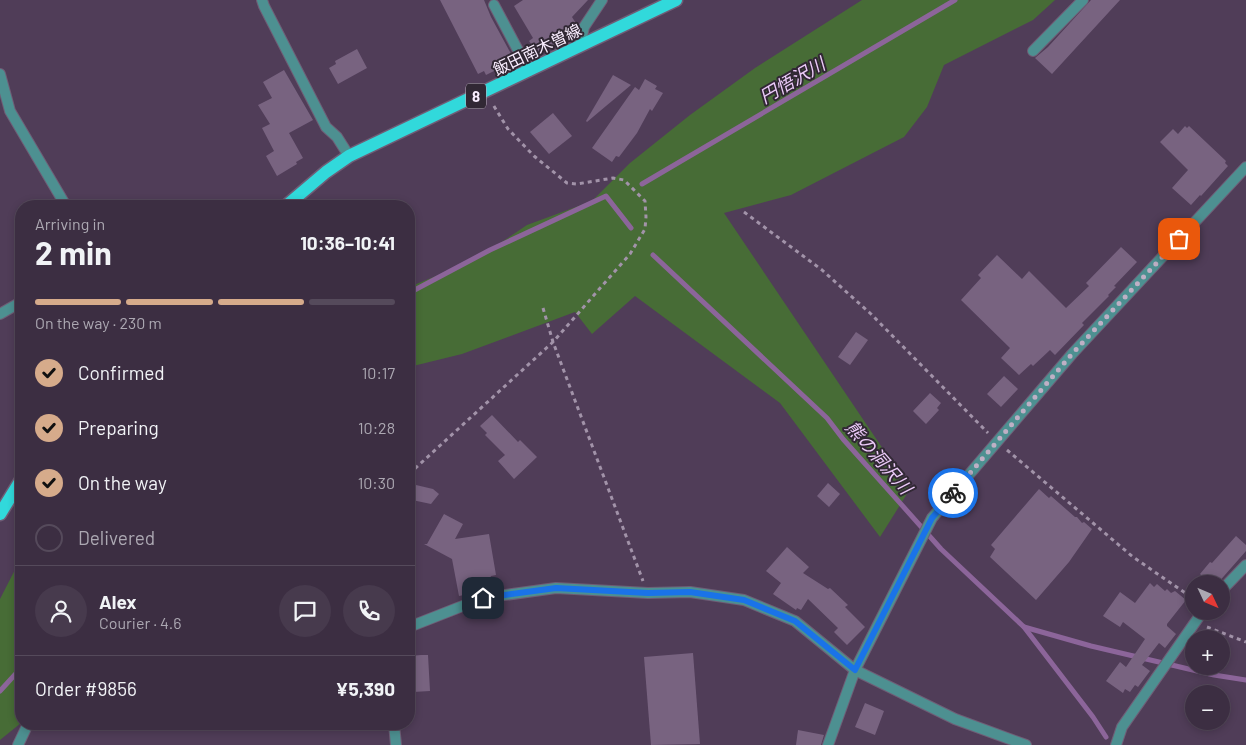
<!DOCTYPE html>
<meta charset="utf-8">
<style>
:root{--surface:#3c2e42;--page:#473a4d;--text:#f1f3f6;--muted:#aca8b2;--line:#554a5b;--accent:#d6ab8b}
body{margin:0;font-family:Barlow,"Noto Sans JP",sans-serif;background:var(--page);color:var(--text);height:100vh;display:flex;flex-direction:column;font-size:19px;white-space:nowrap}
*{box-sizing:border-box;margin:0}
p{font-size:16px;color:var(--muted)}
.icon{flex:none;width:28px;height:28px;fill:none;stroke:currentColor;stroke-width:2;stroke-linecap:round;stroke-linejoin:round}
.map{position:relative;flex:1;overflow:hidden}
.panel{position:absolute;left:15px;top:200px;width:400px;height:530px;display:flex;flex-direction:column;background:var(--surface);border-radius:20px;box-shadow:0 2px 8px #0003,0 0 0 1px var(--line)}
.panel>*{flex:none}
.needle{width:32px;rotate:134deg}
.buttons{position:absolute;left:1185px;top:575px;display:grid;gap:10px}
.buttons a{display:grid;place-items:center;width:45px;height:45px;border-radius:50%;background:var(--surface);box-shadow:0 2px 8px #0003,0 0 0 1px var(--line);font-size:25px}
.pin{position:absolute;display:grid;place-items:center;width:42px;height:42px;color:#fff;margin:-21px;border-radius:10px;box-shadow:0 2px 8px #0006}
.courier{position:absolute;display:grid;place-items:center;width:50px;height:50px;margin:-25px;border:4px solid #1a73e8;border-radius:50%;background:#fff;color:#222;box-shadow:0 1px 6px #0007}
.overview em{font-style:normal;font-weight:700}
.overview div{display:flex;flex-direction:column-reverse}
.overview{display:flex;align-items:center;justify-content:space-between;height:85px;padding:0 20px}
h1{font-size:32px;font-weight:700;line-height:38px}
.bar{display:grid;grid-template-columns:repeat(4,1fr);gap:8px 5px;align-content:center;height:60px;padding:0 20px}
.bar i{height:6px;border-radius:4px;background:var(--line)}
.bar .on{background:var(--accent)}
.bar p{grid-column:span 4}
.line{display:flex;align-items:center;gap:12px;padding:0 20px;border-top:1px solid var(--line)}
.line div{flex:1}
.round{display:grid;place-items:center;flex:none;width:52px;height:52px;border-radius:26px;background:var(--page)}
ol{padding:0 20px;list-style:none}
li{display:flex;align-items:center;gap:15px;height:55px}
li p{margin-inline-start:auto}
li .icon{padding:5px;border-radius:50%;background:var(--accent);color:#111;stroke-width:4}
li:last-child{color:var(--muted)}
li i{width:28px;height:28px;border:2px solid var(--line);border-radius:50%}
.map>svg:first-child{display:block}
.green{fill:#476c36}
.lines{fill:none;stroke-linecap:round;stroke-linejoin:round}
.stream{stroke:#8c659a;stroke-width:5}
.building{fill:#786380}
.lane-casing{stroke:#6f5d76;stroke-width:12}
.street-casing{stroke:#6f5d76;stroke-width:12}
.primary-casing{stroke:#6f5d76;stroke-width:15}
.path{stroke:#a293a9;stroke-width:3;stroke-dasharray:4 4;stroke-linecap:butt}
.lane{stroke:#4d9091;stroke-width:10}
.street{stroke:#4d9091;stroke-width:10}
.primary{stroke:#31d9db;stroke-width:12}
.done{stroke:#beb0c5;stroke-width:5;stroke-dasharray:0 9}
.route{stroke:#1a73e8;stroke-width:6}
.labels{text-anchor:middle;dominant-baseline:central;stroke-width:4;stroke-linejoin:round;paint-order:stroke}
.shield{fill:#312834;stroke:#beb3c2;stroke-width:1}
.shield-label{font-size:15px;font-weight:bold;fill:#faeeff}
.street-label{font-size:16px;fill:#faeeff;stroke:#312834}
.water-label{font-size:18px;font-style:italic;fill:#edcbfa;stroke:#312834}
</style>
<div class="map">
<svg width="1246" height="745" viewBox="0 0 1246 745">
<rect width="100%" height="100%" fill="#503d58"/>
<g class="green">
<path d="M862 0H1055L1033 20 944 65 927 107 904 137 791 195 724 213 910 489 880 537 780 403 635 296 592 334 575 312 462 354 409 367V287L475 260 527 225 592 201 630 163 690 115 755 68Z"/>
<path d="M21 558V723L0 740V599Z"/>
</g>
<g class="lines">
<g class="stream">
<path d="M642 184 955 0"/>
<path d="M653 255 827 418 843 439 941 549 1024 627 1091 646 1214 675 1246 680"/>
<path d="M409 293 490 250 606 196 631 228"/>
<path d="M1024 627 1093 717 1106 737"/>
<path d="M0 691 21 668"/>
</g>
</g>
<g class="building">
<path d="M440 0H484L491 17 516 63 503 69 502 67 486 75 484 71 478 74Z"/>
<path d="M523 0H588L572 17 577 25 560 43 539 54 529 41 533 38 514 6Z"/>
<path d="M1091 0H1120L1052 74 1035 58 1048 47Z"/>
<path d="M357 49 367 68 338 84 329 68 336 64 335 61Z"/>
<path d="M284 70 313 120 289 133 303 158 296 162 297 164 277 176 266 156 274 151 262 128 270 124 258 105 272 98 263 82Z"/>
<path d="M613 75 631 85 587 122 586 121Z"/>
<path d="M645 79 657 86 655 89 663 93 652 111 650 109 637 133 619 157 616 156 612 162 592 148 635 87 639 90Z"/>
<path d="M553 113 572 136 549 154 530 132Z"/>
<path d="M1185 126 1187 128 1189 126 1226 161 1225 163 1228 166 1201 196 1200 195 1191 205 1172 188 1188 170 1160 142 1173 129 1178 134Z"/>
<path d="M1121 247 1137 262 1114 286 1116 287 1108 295 1109 296 1082 323 1084 325 1055 355 1050 350 1033 366 1031 364 1019 375 1001 358 1010 348 961 300 981 278 978 275 997 255 1022 279 1029 271 1066 308 1089 286 1086 283Z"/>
<path d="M856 332 868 340 850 365 838 357Z"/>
<path d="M1004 376 1018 389 1001 407 987 394Z"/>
<path d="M930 393 941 403 937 408 939 410 926 424 913 411Z"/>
<path d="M492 415 518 442 520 440 537 457 514 479 498 461 505 455 485 435 487 433 480 426Z"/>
<path d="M828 483 840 494 829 507 817 496Z"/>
<path d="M416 485 433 489 439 494 431 504 412 500Z"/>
<path d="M1039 489 1049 498 1051 496 1075 517H1077L1082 523 1084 522 1092 529 1069 562 1036 600 990 557 995 549 991 545Z"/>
<path d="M444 514 463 524 455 539 489 534 496 575 491 576 484 591 459 596 452 559 424 544H427Z"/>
<path d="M1236 536 1246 545V551L1217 584H1211L1200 574 1210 562 1212 563Z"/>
<path d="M787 547 809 567 803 573 828 589 830 588 848 605 845 607 865 627 847 645 834 632 838 628 808 599 801 610 797 608 796 610 773 594 781 583 766 571Z"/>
<path d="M1150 583 1154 587 1157 584 1165 591 1167 589 1171 593 1175 591 1186 600 1167 624V626L1176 634 1165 648 1159 643 1142 665 1150 671 1138 687 1135 685 1130 692 1125 689 1123 693 1106 681 1120 662 1126 667 1145 639 1123 622 1120 627 1103 616 1120 592 1135 603Z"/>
<path d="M693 653 700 744 651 745 644 657Z"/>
<path d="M421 655H428L430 691 413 692V685L409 686V656Z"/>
<path d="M865 703 884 711 875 735 855 727Z"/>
<path d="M798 730 824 735 821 745H796Z"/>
</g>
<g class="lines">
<g class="lane-casing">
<g id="lane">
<path d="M494 5 529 71"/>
<path d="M1033 51 1083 0"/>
<path d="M0 74 10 111 66 206"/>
</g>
</g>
<g class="street-casing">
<g id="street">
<path d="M262 0 264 6 326 127 337 137 349 156"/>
<path d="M580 46 584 27 602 0"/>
<path d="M0 314 21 302"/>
<path d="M1221 591 1246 565"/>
<path d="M409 627 483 598 556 588 648 593 690 592 744 600 795 621 855 670 955 719 1026 745"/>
<path d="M394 724 396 745"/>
<path d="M18 745 28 724"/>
<path d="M828 745 855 670 932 518 1072 354 1246 167"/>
<path d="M1116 745 1122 727 1203 611"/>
</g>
</g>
<g class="primary-casing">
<g id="primary">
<path d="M286 206 326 172 349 156 676 0"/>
<path d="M0 514 21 480"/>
</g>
</g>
<g class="path">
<path d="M744 212 822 270 871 314 988 433"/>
<path d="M543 308 553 342 643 581"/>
<path d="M1007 450 1133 557 1194 599"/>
<path d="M409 474 553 342 630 254 645 229 646 217 645 201 624 180 613 178 577 184 567 183 534 156 508 129 492 103"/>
<path d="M1207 627 1246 642"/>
</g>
<use href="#lane" class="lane"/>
<use href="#street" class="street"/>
<use href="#primary" class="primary"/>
</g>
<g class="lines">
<path class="done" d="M953 493 1072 354 1179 239"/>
<path class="route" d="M483 598 556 588 648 593 690 592 744 600 795 621 855 670 932 518 953 493"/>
</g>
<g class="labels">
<rect class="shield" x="466" y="83.5" width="20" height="25" rx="4"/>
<g class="shield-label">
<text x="476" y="96">8</text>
</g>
<g class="street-label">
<text transform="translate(537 49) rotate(-26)">飯田南木曽線</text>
</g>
<g class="water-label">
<text transform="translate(792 80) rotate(-30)">円悟沢川</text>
<text transform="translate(879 457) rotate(49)">熊の洞沢川</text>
</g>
</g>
</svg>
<div class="buttons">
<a><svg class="needle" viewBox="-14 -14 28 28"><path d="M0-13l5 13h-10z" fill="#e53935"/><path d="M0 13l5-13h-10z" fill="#aca8b2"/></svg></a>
<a>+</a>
<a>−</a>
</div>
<div class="pin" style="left:1179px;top:239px;background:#ea580c"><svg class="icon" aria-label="bag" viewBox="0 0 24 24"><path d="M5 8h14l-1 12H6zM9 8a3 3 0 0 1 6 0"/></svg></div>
<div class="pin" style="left:483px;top:598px;background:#1f2937"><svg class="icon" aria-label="home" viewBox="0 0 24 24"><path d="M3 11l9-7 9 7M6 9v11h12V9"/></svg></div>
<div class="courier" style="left:953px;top:493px"><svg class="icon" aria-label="bike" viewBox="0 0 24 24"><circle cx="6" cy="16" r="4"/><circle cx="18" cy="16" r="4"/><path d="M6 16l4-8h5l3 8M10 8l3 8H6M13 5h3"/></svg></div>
<section class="panel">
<div class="overview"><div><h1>2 min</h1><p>Arriving in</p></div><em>10:36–10:41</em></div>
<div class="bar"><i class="on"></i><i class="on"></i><i class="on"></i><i></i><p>On the way · 230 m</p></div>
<ol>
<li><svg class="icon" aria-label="check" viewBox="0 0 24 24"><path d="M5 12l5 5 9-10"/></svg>Confirmed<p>10:17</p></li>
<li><svg class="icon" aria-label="check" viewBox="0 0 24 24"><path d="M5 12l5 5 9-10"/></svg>Preparing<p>10:28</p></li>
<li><svg class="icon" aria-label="check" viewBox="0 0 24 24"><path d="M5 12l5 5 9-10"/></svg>On the way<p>10:30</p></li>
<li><i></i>Delivered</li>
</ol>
<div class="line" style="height:90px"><a class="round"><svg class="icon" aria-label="person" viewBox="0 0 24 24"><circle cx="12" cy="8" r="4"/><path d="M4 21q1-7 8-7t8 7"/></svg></a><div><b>Alex</b><p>Courier · 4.6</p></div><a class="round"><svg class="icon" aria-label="chat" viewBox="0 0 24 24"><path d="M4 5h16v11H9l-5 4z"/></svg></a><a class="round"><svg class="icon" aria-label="phone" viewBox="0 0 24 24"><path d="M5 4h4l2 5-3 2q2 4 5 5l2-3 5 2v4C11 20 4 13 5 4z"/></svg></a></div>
<div class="line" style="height:65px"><div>Order #9856</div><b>¥5,390</b></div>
</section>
</div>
